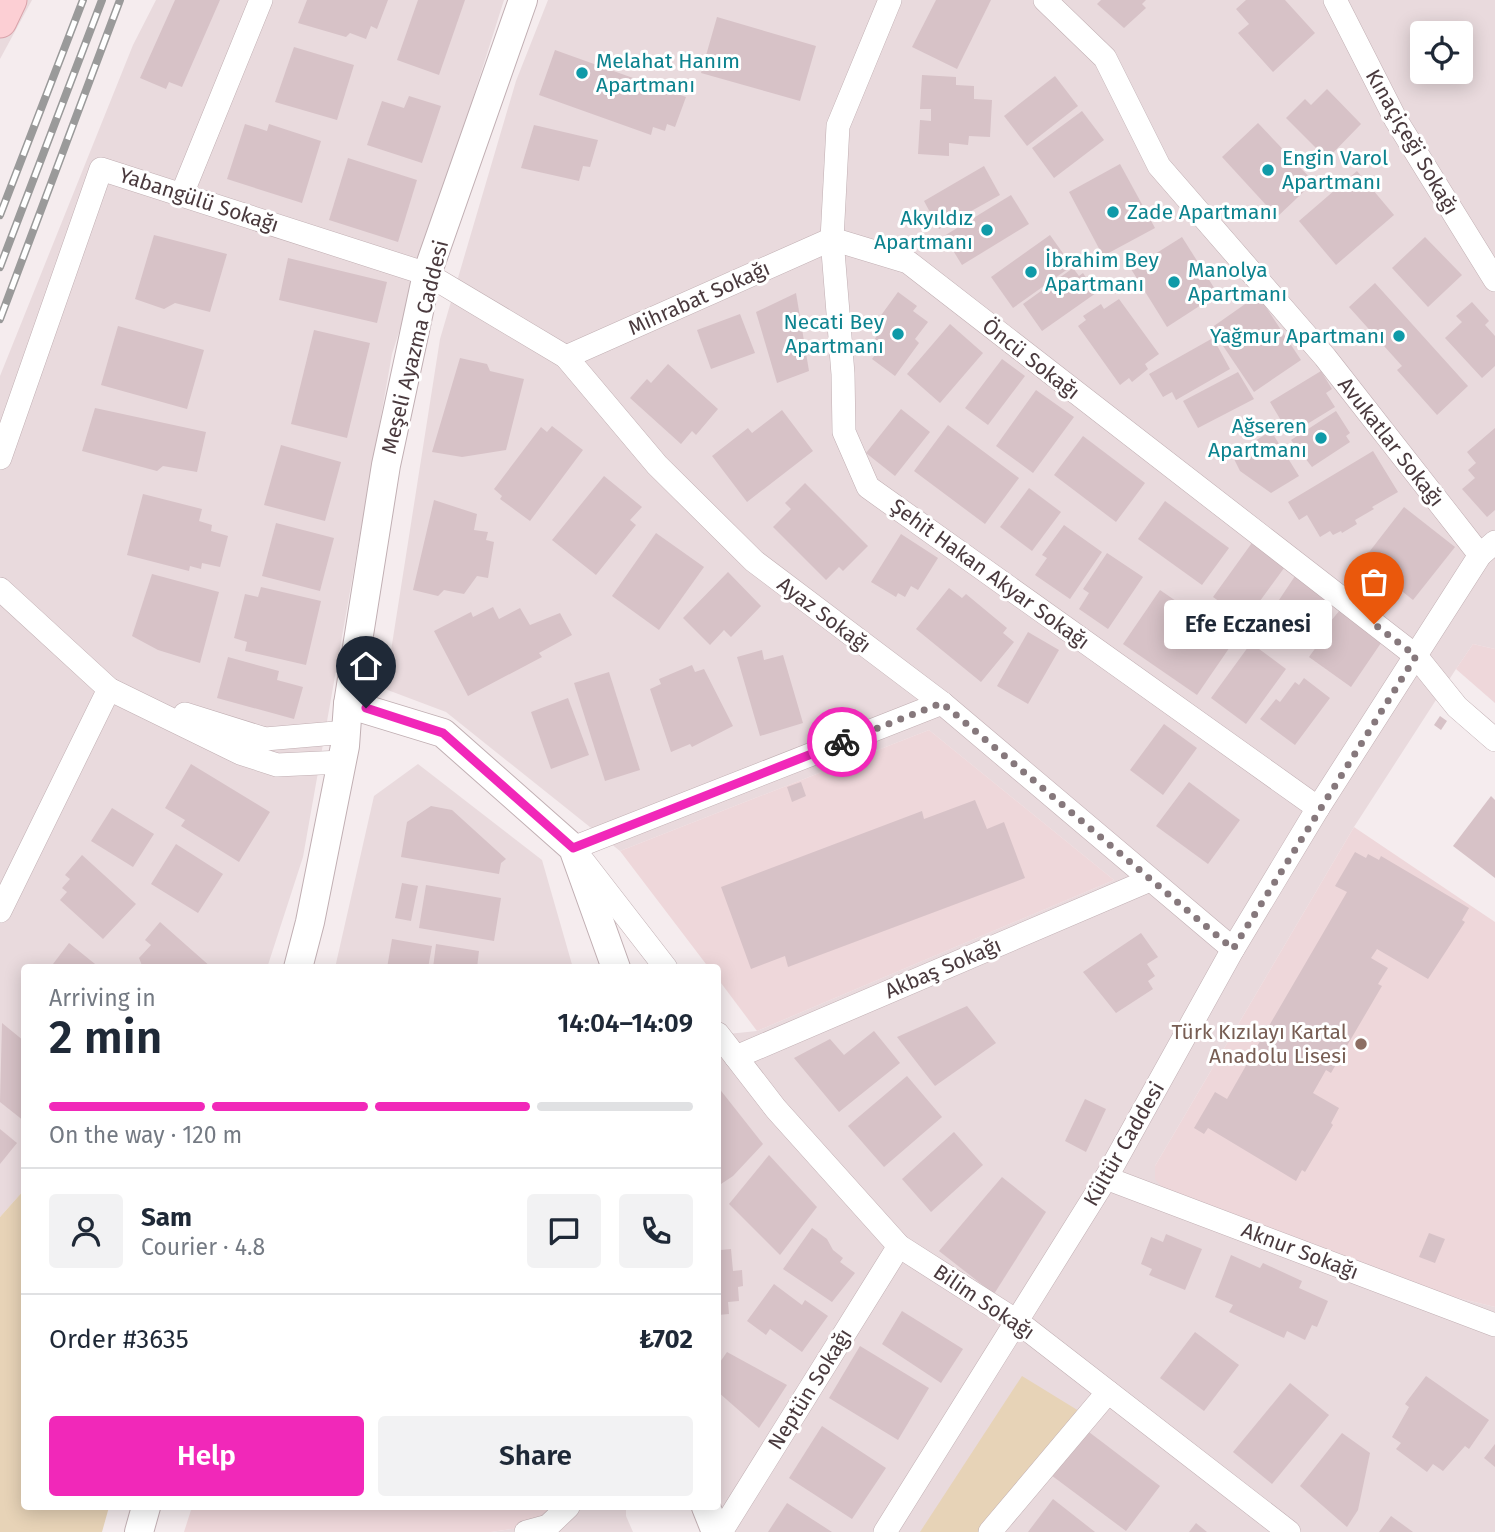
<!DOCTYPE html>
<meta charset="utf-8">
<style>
:root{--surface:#fff;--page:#f2f2f3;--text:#1f2937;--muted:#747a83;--line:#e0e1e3;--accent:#f128b9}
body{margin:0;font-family:"Fira Sans",sans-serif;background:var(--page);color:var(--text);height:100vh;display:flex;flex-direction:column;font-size:26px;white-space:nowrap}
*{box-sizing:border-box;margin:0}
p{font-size:23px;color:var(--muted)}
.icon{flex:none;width:38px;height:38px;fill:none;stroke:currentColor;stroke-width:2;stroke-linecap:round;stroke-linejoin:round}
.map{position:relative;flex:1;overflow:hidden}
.side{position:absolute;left:21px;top:964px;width:700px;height:546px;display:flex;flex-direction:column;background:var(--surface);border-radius:7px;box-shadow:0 4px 18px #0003}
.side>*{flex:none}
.controls{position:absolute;left:1410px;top:21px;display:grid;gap:14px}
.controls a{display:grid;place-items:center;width:63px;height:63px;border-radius:7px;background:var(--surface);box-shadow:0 4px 18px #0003;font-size:35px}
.pin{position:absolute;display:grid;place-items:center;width:60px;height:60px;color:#fff;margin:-72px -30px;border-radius:50% 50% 50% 0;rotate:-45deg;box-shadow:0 0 7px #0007}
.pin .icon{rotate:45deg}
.courier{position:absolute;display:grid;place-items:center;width:70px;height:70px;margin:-35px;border:5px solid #f128b9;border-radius:50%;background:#fff;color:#222;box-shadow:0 2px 9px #0007}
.bubble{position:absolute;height:49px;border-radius:7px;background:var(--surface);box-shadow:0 4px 18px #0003;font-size:23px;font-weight:600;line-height:49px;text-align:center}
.overview em{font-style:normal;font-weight:600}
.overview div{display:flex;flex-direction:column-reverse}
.overview{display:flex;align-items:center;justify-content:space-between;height:119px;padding:0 28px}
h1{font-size:46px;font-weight:600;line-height:52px}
.bar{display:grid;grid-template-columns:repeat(4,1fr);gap:10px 7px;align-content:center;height:84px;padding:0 28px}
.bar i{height:9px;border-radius:5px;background:var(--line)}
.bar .current{background:var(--accent)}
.bar p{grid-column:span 4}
.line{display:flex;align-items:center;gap:18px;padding:0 28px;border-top:2px solid var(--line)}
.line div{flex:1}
.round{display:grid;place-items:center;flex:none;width:74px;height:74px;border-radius:7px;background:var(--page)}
.primary-button{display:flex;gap:14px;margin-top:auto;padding:14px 28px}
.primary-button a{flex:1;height:80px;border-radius:7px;background:var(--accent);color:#fff;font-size:28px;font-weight:600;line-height:80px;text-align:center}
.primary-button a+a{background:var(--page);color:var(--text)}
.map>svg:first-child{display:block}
.residential{fill:#e9dadd;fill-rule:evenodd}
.education{fill:#eed7da}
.green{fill:#e7d3b7}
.building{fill:#d7c2c7}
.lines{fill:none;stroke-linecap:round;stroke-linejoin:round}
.minor-casing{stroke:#c1afb3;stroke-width:24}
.tertiary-casing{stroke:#c1afb3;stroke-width:30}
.secondary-casing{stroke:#d9a3aa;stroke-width:35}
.minor{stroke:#fff;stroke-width:23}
.tertiary{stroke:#fff;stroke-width:28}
.secondary{stroke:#fccfd4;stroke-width:33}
.rail-casing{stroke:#9a9a9a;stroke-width:8}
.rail{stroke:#fff;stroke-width:5;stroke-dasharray:16;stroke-linecap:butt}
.done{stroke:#86787c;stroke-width:7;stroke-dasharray:0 12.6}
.route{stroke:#f128b9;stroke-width:9}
.culture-dot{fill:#0f9aa8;stroke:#fff;stroke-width:2.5}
.education-dot{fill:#8d6e63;stroke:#fff;stroke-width:2.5}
.labels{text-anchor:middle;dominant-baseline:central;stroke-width:6;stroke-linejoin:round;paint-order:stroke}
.culture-label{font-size:21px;fill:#0d838f;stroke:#fff;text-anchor:start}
.street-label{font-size:21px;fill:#4a3a3e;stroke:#fff}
.education-label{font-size:21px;fill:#785e54;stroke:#fff;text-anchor:end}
</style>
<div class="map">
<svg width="1495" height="1532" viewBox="0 0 1495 1532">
<rect width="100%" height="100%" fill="#f5ecee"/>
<g class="residential">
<path d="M0 0H32L0 59Z"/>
<path d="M156 0H504L392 354 303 857 267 968H24V1190L0 1217V376L133 45Z"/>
<path d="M548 0H1495V649L1473 644 1456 669 1354 827 1155 1166 1437 1293 1495 1307V1532H716L718 1035 757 1031 1114 880 929 730 620 851 446 712 385 689 440 339 516 81ZM1423 33H1461V72H1423Z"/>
<path d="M418 764 542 860 573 968H335L374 796Z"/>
<path d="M556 1507H626V1516L633 1532H491L541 1525Z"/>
</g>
<g class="education">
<path d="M1473 644 1495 649V703L1456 669Z"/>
<path d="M929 730 1114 880 757 1031 718 979V968H709L620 851Z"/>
<path d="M1354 827 1495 922V1307L1437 1293 1165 1191 1155 1179V1166Z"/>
<path d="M192 1507H556L541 1525 491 1532H184Z"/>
</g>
<g class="green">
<path d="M24 1190V1507H109L102 1532H0V1217Z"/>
<path d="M1022 1376 1079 1411 979 1532H920Z"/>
</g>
<g class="building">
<path d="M175 0H220L182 87 169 82 166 89 140 78Z"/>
<path d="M307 0H388L377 29 371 26 366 39 350 33 346 37 298 23Z"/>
<path d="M418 0H465L439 75 397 60Z"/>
<path d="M936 0H991L957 69 912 47Z"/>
<path d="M1101 0H1146L1142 4 1146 8 1124 28 1097 4Z"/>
<path d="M1246 0H1285L1315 33 1273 72 1238 33 1249 24 1236 9Z"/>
<path d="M717 17 816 46 800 101 701 73Z"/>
<path d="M294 47 354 65 337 120 275 102Z"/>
<path d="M555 50 686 97 675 127 667 124 665 131 653 127 651 135 539 95Z"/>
<path d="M922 75 956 77V85L974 86V99L992 100 990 137 969 136 968 145 949 143V156L918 154 920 120 931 121V109H920Z"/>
<path d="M1055 76 1078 106 1027 146 1004 116Z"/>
<path d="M1327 89 1361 124 1327 159 1286 118 1305 99 1311 105Z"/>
<path d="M409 96 441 106 422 163 367 145 382 101 404 108Z"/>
<path d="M1082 111 1104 140 1054 178 1032 148Z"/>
<path d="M1258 123 1314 182 1277 217 1222 157Z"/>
<path d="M245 124 267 131 269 124 321 141 302 203 227 179Z"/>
<path d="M534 125 598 140 590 167 583 166 579 181 521 168Z"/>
<path d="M348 158 417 180 398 242 329 220Z"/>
<path d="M1120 164 1155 228 1103 256 1069 192Z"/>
<path d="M984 166 1000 195 939 229 924 201Z"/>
<path d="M1357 171 1394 215 1336 265 1299 221Z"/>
<path d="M1011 195 1029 224 962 265 944 236Z"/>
<path d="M154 235 227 254 210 312 175 303 164 309 135 299Z"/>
<path d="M1050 235 1072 266 1013 308 991 277Z"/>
<path d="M1182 237 1218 294 1167 327 1131 269Z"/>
<path d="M1425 237 1462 275 1428 307 1392 268Z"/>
<path d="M288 258 387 282 377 323 279 300Z"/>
<path d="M1073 268 1079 276 1083 273 1096 293 1042 331 1023 304Z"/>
<path d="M1375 283 1468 386 1437 415 1397 370 1402 366 1349 307Z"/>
<path d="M898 292 917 306 913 311 928 322 915 339 919 343 895 376 872 359 880 348 872 343 881 330 874 325Z"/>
<path d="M796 293 809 371 777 383 756 312Z"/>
<path d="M1258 295 1301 360 1254 392 1211 328Z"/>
<path d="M1119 299 1159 354 1145 364 1148 369 1132 382 1129 378 1120 385 1078 326 1086 320 1083 316 1101 304 1104 309Z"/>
<path d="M1472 302 1489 321 1485 325 1495 336V366L1482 378 1445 338 1462 322 1456 316Z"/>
<path d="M740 314 755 353 711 369 697 330Z"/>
<path d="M950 324 983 353 940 403 907 374Z"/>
<path d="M118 326 204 350 187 409 101 385Z"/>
<path d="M314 330 370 343 347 438 291 424Z"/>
<path d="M1213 338 1230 369 1176 400 1172 392 1163 397 1149 374Z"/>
<path d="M460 358 487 364 490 371 524 379 506 450 462 457 432 452Z"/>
<path d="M1002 359 1025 376 988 425 965 408Z"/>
<path d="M668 364 718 409 696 435 692 431 681 444 630 398 647 379 651 383Z"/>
<path d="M1321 371 1332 389 1326 393 1335 407 1294 432 1286 429 1270 402Z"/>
<path d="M1238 372 1254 399 1198 428 1183 401Z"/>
<path d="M1036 390 1074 417 1033 473 996 446Z"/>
<path d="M95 408 206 432 197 472 163 466 157 471 82 451Z"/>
<path d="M901 409 930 432 895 476 866 453Z"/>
<path d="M782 410 813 451 747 502 712 456 748 428 752 433Z"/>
<path d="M1336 411 1350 433 1346 436 1350 442 1312 467 1291 440Z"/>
<path d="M948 425 1019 478 985 524 914 471Z"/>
<path d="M552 426 583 450 530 521 500 499 502 496 494 489 541 427 547 432Z"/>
<path d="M1495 428V510L1487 517 1462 489 1475 478 1468 470 1476 463 1467 452Z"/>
<path d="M1271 431 1299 476 1271 493 1240 471 1232 455Z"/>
<path d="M1083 436 1145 483 1116 522 1054 475Z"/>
<path d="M281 445 341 462 325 521 264 505Z"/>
<path d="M1373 451 1398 492 1372 507 1374 509 1355 520 1357 524 1342 533 1341 531 1333 535 1330 531 1320 537 1307 515 1299 520 1288 502Z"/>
<path d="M604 476 642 507 630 520 636 525 596 575 552 540Z"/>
<path d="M805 483 868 546 843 571 839 567 826 580 773 527 791 509 785 503Z"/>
<path d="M1029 488 1061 512 1032 551 1000 527Z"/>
<path d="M143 494 202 509 199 521 212 525 211 531 228 536 220 567 202 563 201 569 190 566 189 571 127 555Z"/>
<path d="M434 500 477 514 474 530 488 532 486 540 494 542 488 578 477 576 464 594 444 590 438 596 413 590Z"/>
<path d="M1165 501 1229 548 1202 585 1138 539Z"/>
<path d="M1404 507 1455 547 1413 600 1363 560Z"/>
<path d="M276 523 334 538 320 591 262 576Z"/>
<path d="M1064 525 1102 552 1070 599 1035 575 1047 558 1042 555Z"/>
<path d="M656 533 704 567 659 630 612 596Z"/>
<path d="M901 534 938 558 918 590 911 586 905 597 898 593 896 597 871 582Z"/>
<path d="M1254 540 1287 564 1246 620 1213 597Z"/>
<path d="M1107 553 1143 577 1108 629 1079 609 1089 593 1083 589Z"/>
<path d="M728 572 761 606 731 637 724 630 710 645 683 618Z"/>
<path d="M1297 573 1332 597 1321 613 1325 616 1314 631 1310 628 1297 648 1263 624Z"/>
<path d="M152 574 219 592 200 663 158 650 132 636Z"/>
<path d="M261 587 321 601 306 665 245 651 247 642 234 638 245 594 258 597Z"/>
<path d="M949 588 962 598 966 594 1007 628 1003 633 1014 642 981 682 916 629Z"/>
<path d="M1160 590 1234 641 1197 695 1123 644Z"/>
<path d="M493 607 499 619 520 608 530 625 560 613 572 635 539 653 542 657 468 696 434 631 471 612 473 617Z"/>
<path d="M1340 610 1383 640 1351 687 1309 657 1319 643 1315 640Z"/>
<path d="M1028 632 1059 650 1028 704 997 686Z"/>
<path d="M1251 643 1286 669 1246 724 1211 698Z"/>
<path d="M762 650 764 660 783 655 803 723 760 736 737 657Z"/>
<path d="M228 657 279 671 277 680 303 687 294 719 217 698Z"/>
<path d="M692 665 695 672 704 669 733 726 692 747 690 744 671 752 650 689 661 684 659 679Z"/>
<path d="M609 672 640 770 605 781 574 683Z"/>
<path d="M1304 678 1330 698 1295 745 1260 719 1276 699 1280 702 1295 682 1299 685Z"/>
<path d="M568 698 589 755 551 769 531 712Z"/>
<path d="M1440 716 1447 721 1441 730 1434 725Z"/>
<path d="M1164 724 1197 748 1163 795 1130 770Z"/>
<path d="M191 764 270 812 239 862 181 826 185 820 165 808Z"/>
<path d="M801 782 806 796 792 802 787 787Z"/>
<path d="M1189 782 1240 820 1208 864 1156 826Z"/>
<path d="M1491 796 1495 800V878L1453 846Z"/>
<path d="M975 800 987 829 1004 822 1025 878 788 967 785 956 751 969 721 887 922 811 924 819Z"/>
<path d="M431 806 452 810 506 859 501 863 499 874 401 857 407 822Z"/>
<path d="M112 808 154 834 133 867 91 841Z"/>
<path d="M176 844 223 874 198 913 151 884Z"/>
<path d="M1355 852 1366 858 1368 854 1379 860 1381 856 1469 908 1462 920 1465 922 1428 979 1377 949 1371 958 1388 968 1378 984 1382 986 1331 1073 1326 1070 1313 1093 1339 1108 1331 1123 1333 1125 1305 1172 1302 1170 1296 1181 1208 1128 1204 1134 1194 1128 1215 1092 1227 1099 1252 1055 1347 892 1335 886Z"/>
<path d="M82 855 136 904 103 939 60 900 67 892 62 888 70 879 65 875Z"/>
<path d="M402 883 418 886 411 921 395 918Z"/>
<path d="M426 885 501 898 494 941 419 928Z"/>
<path d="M160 922 212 968H143L139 958 151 945 145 940Z"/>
<path d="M1141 933 1158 957 1147 964 1155 976 1148 981 1153 989 1116 1013 1083 972Z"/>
<path d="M392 939 432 946 428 968H387Z"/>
<path d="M69 943 100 968H50Z"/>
<path d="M436 944 479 951 477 968H433Z"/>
<path d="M967 1006 996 1043 935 1086 897 1037Z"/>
<path d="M2 1023 24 1041V1121L0 1102Z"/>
<path d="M874 1031 900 1063 839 1112 794 1058 830 1039 844 1055Z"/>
<path d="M907 1076 942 1117 884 1167 848 1126Z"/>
<path d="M718 1087 763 1144 733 1176 718 1186Z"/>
<path d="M1085 1099 1106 1109 1086 1152 1065 1141Z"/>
<path d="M0 1129 17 1143 0 1164Z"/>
<path d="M954 1132 983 1165 931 1212 902 1179Z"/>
<path d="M769 1155 817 1207 780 1255 729 1204Z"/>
<path d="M1002 1177 1046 1212 994 1294 939 1251Z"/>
<path d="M812 1228 827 1239 833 1250 843 1258 840 1262 855 1273 832 1302 783 1269Z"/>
<path d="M1429 1233 1445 1239 1435 1263 1419 1257Z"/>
<path d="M1166 1234 1202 1249 1185 1290 1149 1275 1152 1269 1141 1264 1151 1237 1163 1242Z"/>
<path d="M721 1244V1250L731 1249 733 1271 742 1270 743 1286 738 1287 739 1301 728 1302 729 1314 718 1315V1245Z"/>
<path d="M1231 1255 1260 1268 1263 1263 1302 1281 1299 1288 1328 1301 1317 1327 1312 1325 1305 1340 1287 1331 1284 1338 1229 1312 1233 1305 1215 1297Z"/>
<path d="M774 1284 802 1305 805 1300 828 1316 802 1352 770 1329 766 1335 747 1321Z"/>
<path d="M902 1311 963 1349 941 1383 882 1344Z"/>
<path d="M1195 1332 1239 1365 1204 1411 1160 1378Z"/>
<path d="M860 1346 929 1388 898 1440 829 1398Z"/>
<path d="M727 1352 787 1385 759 1428 718 1392V1365Z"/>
<path d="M1426 1376 1489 1420 1469 1449 1465 1446 1443 1471 1433 1464 1427 1472 1396 1449 1401 1443 1392 1437 1409 1407 1405 1404Z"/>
<path d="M1290 1383 1329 1415 1272 1484 1233 1452Z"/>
<path d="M822 1426 886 1468 852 1519 789 1478Z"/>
<path d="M1085 1429 1160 1486 1126 1531 1051 1475Z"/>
<path d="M1342 1433 1370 1453 1358 1510 1347 1527 1300 1486Z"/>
<path d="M1495 1444V1467L1484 1458Z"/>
<path d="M1053 1499 1095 1532H1028Z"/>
<path d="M787 1503 832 1532H768Z"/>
<path d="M1391 1516 1413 1532H1379Z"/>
<path d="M1196 1523 1207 1532H1189Z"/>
</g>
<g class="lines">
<g class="minor-casing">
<g id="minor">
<path d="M890 0 838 126 832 239 908 262 1416 656 1457 707 1495 740"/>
<path d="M1045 0 1105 58 1159 166 1325 357 1480 555"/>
<path d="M1335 0 1396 120 1495 280"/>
<path d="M182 194 261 0"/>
<path d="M566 357 832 239 843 374 844 432 868 487 1318 808"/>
<path d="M0 458 101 169 427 274 566 357 657 465 754 561 942 703 1233 949"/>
<path d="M0 589 109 689 240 753 277 765 342 762"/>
<path d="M185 714 265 739 347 732"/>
<path d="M0 911 109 689"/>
<path d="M666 968 573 848 942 703"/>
<path d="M718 1034 776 1109 899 1246 1018 1322 1289 1532"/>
<path d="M736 1057 1150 880"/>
<path d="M1106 1178 1495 1325"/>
<path d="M526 1532 548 1526 568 1507"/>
<path d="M721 1532 899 1246"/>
<path d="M885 1532 1106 1178 1233 949 1318 808 1480 555 1495 542"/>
<path d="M990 1532 1108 1392"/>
</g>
</g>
<g class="tertiary-casing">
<g id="tertiary">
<path d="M348 704 443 733 573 848 616 968"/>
<path d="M298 968 310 922 345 746 348 704 386 465 427 274 523 0"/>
<path d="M706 1507 716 1532"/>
<path d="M139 1532 146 1507"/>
</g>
</g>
<g class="secondary-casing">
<path id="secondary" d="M0 21 10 0"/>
</g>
<use href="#minor" class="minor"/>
<use href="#tertiary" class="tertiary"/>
<use href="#secondary" class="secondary"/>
<g class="rail-casing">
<g id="rail">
<path d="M0 215 83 0"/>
<path d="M0 267 102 0"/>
<path d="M0 319 120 0"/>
</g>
</g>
<use href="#rail" class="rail"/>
</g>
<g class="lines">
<path class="done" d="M842 742 942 703 1233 949 1416 656 1374 624"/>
<path class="route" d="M366 708 443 733 573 848 842 742"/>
</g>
<g class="culture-dot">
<circle cx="582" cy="73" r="7"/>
<circle cx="1268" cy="170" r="7"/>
<circle cx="1113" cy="212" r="7"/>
<circle cx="987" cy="230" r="7"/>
<circle cx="1031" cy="272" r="7"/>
<circle cx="1174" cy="282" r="7"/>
<circle cx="898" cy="334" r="7"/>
<circle cx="1399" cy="336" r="7"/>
<circle cx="1321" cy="438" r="7"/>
</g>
<circle class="education-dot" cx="1361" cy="1044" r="7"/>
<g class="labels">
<g class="culture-label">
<text x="596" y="61">Melahat Hanım<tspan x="596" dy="24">Apartmanı</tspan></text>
<text x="1282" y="158">Engin Varol<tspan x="1282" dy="24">Apartmanı</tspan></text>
<text x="1127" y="212">Zade Apartmanı</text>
<text x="973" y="218" text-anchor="end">Akyıldız<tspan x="973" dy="24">Apartmanı</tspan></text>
<text x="1045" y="260">İbrahim Bey<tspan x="1045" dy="24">Apartmanı</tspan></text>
<text x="1188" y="270">Manolya<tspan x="1188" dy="24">Apartmanı</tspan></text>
<text x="884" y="322" text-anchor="end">Necati Bey<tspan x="884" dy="24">Apartmanı</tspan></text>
<text x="1385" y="336" text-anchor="end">Yağmur Apartmanı</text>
<text x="1307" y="426" text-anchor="end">Ağseren<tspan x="1307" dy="24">Apartmanı</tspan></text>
</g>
<g class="street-label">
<text transform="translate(1412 142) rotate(60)">Kınaçiçeği Sokağı</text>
<text transform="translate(199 200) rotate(18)">Yabangülü Sokağı</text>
<text transform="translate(699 298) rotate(-24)">Mihrabat Sokağı</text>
<text transform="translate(415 347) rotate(-76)">Meşeli Ayazma Caddesi</text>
<text transform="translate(1031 359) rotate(38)">Öncü Sokağı</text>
<text transform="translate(1391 442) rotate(52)">Avukatlar Sokağı</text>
<text transform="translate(990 574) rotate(36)">Şehit Hakan Akyar Sokağı</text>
<text transform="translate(824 615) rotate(37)">Ayaz Sokağı</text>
<text transform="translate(943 968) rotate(-23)">Akbaş Sokağı</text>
<text transform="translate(1124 1144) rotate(-60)">Kültür Caddesi</text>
<text transform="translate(1300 1251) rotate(21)">Aknur Sokağı</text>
<text transform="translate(984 1302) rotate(34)">Bilim Sokağı</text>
<text transform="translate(810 1389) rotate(-58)">Neptün Sokağı</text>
</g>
<g class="education-label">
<text x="1347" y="1032">Türk Kızılayı Kartal<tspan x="1347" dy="24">Anadolu Lisesi</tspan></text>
</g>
</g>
</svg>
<div class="controls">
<a><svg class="icon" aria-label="locate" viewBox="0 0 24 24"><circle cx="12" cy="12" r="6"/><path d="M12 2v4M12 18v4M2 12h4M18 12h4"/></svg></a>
</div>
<div class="pin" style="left:1374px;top:624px;background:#ea580c"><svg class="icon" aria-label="bag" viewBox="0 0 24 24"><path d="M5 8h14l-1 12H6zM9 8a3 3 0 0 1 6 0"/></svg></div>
<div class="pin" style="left:366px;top:708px;background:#1f2937"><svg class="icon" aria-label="home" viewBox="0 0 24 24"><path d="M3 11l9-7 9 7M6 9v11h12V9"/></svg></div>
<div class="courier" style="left:842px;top:742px"><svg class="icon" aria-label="bike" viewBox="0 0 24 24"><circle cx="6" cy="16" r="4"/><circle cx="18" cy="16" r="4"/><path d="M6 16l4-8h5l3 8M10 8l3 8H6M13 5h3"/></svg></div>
<div class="bubble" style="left:1164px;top:600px;width:168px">Efe Eczanesi</div>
<section class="side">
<div class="overview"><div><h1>2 min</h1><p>Arriving in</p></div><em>14:04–14:09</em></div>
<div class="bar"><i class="current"></i><i class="current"></i><i class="current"></i><i></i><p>On the way · 120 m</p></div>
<div class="line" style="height:126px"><a class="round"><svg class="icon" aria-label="person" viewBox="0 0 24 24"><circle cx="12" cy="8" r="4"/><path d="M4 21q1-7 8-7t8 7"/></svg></a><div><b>Sam</b><p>Courier · 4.8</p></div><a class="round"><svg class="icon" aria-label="chat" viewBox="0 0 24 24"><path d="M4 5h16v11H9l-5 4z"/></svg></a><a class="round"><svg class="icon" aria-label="phone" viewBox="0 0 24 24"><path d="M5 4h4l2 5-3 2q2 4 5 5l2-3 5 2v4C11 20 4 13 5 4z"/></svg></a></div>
<div class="line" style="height:91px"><div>Order #3635</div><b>₺702</b></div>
<div class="primary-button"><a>Help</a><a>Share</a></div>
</section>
</div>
